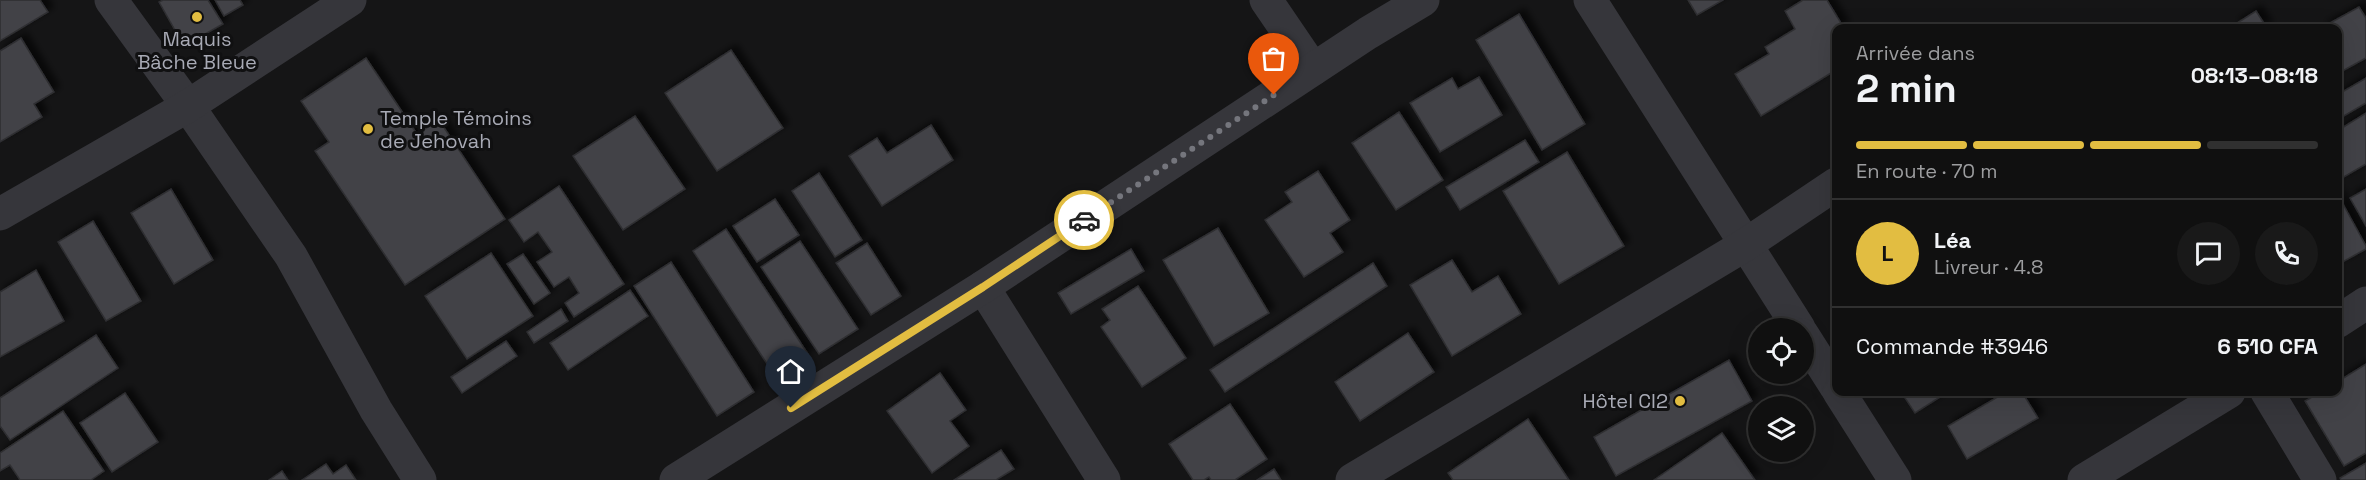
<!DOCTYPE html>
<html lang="fr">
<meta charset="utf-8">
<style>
:root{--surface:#101010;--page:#191919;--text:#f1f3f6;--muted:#9c9d9f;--line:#303030;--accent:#e2bd41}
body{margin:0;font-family:"Space Grotesk",sans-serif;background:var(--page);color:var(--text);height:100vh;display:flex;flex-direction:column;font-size:22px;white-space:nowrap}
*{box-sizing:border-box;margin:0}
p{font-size:20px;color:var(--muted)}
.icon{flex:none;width:33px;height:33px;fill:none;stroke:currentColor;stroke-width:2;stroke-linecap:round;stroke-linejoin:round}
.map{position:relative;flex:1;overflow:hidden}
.panel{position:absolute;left:1832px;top:24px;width:510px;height:372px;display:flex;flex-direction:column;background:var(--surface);border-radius:12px;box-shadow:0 6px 24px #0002,0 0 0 2px var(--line)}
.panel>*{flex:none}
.tools{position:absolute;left:1748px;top:318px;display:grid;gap:12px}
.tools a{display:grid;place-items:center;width:66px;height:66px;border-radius:50%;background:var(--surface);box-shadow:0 6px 24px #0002,0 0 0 2px var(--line);font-size:30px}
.pin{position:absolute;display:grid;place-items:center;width:51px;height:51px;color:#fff;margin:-62px -26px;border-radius:50% 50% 50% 0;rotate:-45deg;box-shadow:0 0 6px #0007}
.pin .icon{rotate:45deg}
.courier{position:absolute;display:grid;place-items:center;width:60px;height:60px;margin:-30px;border:4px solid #e2bd41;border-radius:50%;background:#fff;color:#222;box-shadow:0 2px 8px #0007}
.head em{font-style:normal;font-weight:700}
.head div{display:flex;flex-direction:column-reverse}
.head{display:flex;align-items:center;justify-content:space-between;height:102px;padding:0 24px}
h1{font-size:39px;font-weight:700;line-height:45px}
.bar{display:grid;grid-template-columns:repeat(4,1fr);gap:9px 6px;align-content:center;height:72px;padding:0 24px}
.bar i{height:8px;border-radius:4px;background:var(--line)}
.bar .active{background:var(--accent)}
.bar p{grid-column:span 4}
.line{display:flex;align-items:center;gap:15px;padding:0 24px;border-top:2px solid var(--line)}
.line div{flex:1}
.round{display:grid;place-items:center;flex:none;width:63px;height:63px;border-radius:32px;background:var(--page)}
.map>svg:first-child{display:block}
.building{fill:#424246;stroke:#2f2f32;stroke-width:1.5;filter:url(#shadow)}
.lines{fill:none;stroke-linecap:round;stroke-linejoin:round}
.minor{stroke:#36363b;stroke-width:33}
.done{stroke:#75767d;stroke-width:6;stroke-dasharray:0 10.8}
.route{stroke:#e2bd41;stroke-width:8}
.poi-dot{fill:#e2bd41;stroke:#101011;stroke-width:2}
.labels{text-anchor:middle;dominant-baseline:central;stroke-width:6;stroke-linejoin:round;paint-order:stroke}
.poi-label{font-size:20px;fill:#a8aab5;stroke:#101011}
</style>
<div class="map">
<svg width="2366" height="480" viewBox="0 0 2366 480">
<defs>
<filter id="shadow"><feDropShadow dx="5.5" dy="-5.5" stdDeviation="3" flood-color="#0009"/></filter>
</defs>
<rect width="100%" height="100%" fill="#151516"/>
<g class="building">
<path d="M0 0H40L48 12 0 41Z"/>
<path d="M163 0H208L223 24 184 46 159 2Z"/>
<path d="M215 0H240L243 5 224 16Z"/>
<path d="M1688 0H1723L1697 15Z"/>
<path d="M1803 0H1827L1844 28H1836V70L1761 116 1735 74 1769 54 1765 47 1795 29 1785 11Z"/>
<path d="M2359 7 2366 18V58L2337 74V28H2321Z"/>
<path d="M2256 11 2267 28H2236L2234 25Z"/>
<path d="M1519 14 1585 124 1542 150 1476 40Z"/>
<path d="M21 38 54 92 34 104 42 117 0 142V51Z"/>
<path d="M731 50 783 128 717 171 665 93Z"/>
<path d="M366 58 417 134 439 120 505 219 405 285 315 151 329 142 301 101Z"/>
<path d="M1479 77 1502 115 1440 152 1410 103 1452 78 1458 89Z"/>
<path d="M2366 78V103L2337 120V95Z"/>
<path d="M1399 112 1443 180 1396 210 1352 143Z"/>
<path d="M2366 113V164L2337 181V131Z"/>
<path d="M635 116 685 189 623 230 573 156Z"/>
<path d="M931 125 953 160 882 206 849 156 877 138 887 153Z"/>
<path d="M1525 140 1539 162 1460 210 1446 187Z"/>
<path d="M1567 152 1624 246 1559 284 1503 191Z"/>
<path d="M1318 171 1350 220 1330 233 1343 252 1304 277 1265 220 1292 202 1285 192Z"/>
<path d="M819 173 862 240 835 257 792 191Z"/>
<path d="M559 186 624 284 574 317 565 303 579 293 569 277 554 287 537 262 552 252 538 232 524 242 509 220Z"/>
<path d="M171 189 213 260 174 284 131 213Z"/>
<path d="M2366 189V226L2350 198Z"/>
<path d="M2337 193 2366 246V249L2337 265Z"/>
<path d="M775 199 799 235 757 262 733 226Z"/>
<path d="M93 221 141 301 106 321 58 242Z"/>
<path d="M1218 228 1269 313 1214 346 1163 260Z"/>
<path d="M726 229 808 354 775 376 693 251Z"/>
<path d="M800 241 858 329 819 354 761 267Z"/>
<path d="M867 243 901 296 871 315 836 263Z"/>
<path d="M1131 249 1144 271 1071 314 1058 293Z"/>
<path d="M491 253 533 316 467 359 425 296Z"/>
<path d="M523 254 550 293 534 304 507 264Z"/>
<path d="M1452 260 1472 292 1498 276 1521 314 1452 356 1410 285Z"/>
<path d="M671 262 754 392 717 416 634 286Z"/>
<path d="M1373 263 1387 286 1225 392 1210 370Z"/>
<path d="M36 270 64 321 0 357V292Z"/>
<path d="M1138 286 1186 358 1142 387 1101 327 1110 320 1102 309Z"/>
<path d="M630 290 648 316 568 370 550 343Z"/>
<path d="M561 309 568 321 534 343 527 332Z"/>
<path d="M1408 333 1434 372 1360 421 1335 382Z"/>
<path d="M96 335 118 368 10 440 0 426V398Z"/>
<path d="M506 341 517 356 462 393 451 377Z"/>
<path d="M1729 360 1752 401 1616 476 1594 437Z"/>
<path d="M2366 364V453L2344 466 2305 401 2321 392H2337V382Z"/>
<path d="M940 373 966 410 950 421 969 446 932 473 887 411Z"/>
<path d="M1901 392H1948L1915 413Z"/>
<path d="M2006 392H2022L2038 418 1967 459 1948 426Z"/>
<path d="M125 393 158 442 112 472 80 423Z"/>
<path d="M1230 404 1267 459 1235 480H1211L1209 477 1204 480H1193L1169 444Z"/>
<path d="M63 411 104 471 91 480H20L10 465 0 471V453Z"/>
<path d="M1528 419 1569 480H1453L1448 473Z"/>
<path d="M1722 433 1755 480H1654Z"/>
<path d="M1001 450 1014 469 996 480H954Z"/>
<path d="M2366 463V480H2341L2340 478Z"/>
<path d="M326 464 333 474 346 465 356 480H302Z"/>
<path d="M1274 469 1281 480H1257Z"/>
<path d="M282 471 288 480H269Z"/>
</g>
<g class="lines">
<g class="minor">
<path d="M111 0 188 106 291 256 376 410 420 480"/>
<path d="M1266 0 1313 69"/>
<path d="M1590 0 1799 328"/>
<path d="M0 214 188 106 350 0"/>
<path d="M983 287 1104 480"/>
<path d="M2337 322 2366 303"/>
<path d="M1803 335 1836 387"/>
<path d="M1839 392 1895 480"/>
<path d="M2267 392 2320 480"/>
<path d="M676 480 983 287 1368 33 1423 0"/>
<path d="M1352 480 1745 245 1836 184"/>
<path d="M2084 480 2229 392"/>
</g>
</g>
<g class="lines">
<path class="done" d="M1084 220 1274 95"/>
<path class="route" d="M791 408 983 287 1084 220"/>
</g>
<g class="poi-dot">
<circle cx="197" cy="17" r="6"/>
<circle cx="368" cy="129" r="6"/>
<circle cx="1680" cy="401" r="6"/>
</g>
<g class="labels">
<g class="poi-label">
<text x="197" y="39">Maquis<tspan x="197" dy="23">Bâche Bleue</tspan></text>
<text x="380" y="118" text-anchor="start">Temple Témoins<tspan x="380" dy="23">de Jehovah</tspan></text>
<text x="1668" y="401" text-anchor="end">Hôtel CI2</text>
</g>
</g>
</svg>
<div class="tools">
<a><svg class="icon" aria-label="locate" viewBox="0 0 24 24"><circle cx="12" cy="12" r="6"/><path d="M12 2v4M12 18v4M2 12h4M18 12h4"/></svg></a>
<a><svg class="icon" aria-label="layers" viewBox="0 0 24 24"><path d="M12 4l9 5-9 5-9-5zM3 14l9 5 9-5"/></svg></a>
</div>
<div class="pin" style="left:1274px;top:95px;background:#ea580c"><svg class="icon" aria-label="bag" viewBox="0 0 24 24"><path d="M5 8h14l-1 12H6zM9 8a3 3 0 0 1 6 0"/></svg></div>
<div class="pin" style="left:791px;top:408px;background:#1f2937"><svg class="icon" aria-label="home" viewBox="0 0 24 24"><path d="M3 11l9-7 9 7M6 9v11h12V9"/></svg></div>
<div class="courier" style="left:1084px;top:220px"><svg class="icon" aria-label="car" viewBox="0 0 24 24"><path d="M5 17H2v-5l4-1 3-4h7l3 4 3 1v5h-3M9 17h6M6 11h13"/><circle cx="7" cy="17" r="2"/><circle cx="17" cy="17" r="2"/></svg></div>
<section class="panel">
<div class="head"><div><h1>2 min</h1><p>Arrivée dans</p></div><em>08:13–08:18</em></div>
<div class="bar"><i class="active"></i><i class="active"></i><i class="active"></i><i></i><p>En route · 70 m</p></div>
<div class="line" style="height:108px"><b class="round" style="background:var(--accent);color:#111">L</b><div><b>Léa</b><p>Livreur · 4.8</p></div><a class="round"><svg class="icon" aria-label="chat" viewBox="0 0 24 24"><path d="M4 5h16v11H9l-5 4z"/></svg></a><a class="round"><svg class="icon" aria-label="phone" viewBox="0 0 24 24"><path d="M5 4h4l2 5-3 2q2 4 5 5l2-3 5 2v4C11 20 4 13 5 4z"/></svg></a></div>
<div class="line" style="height:78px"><div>Commande #3946</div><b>6 510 CFA</b></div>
</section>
</div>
